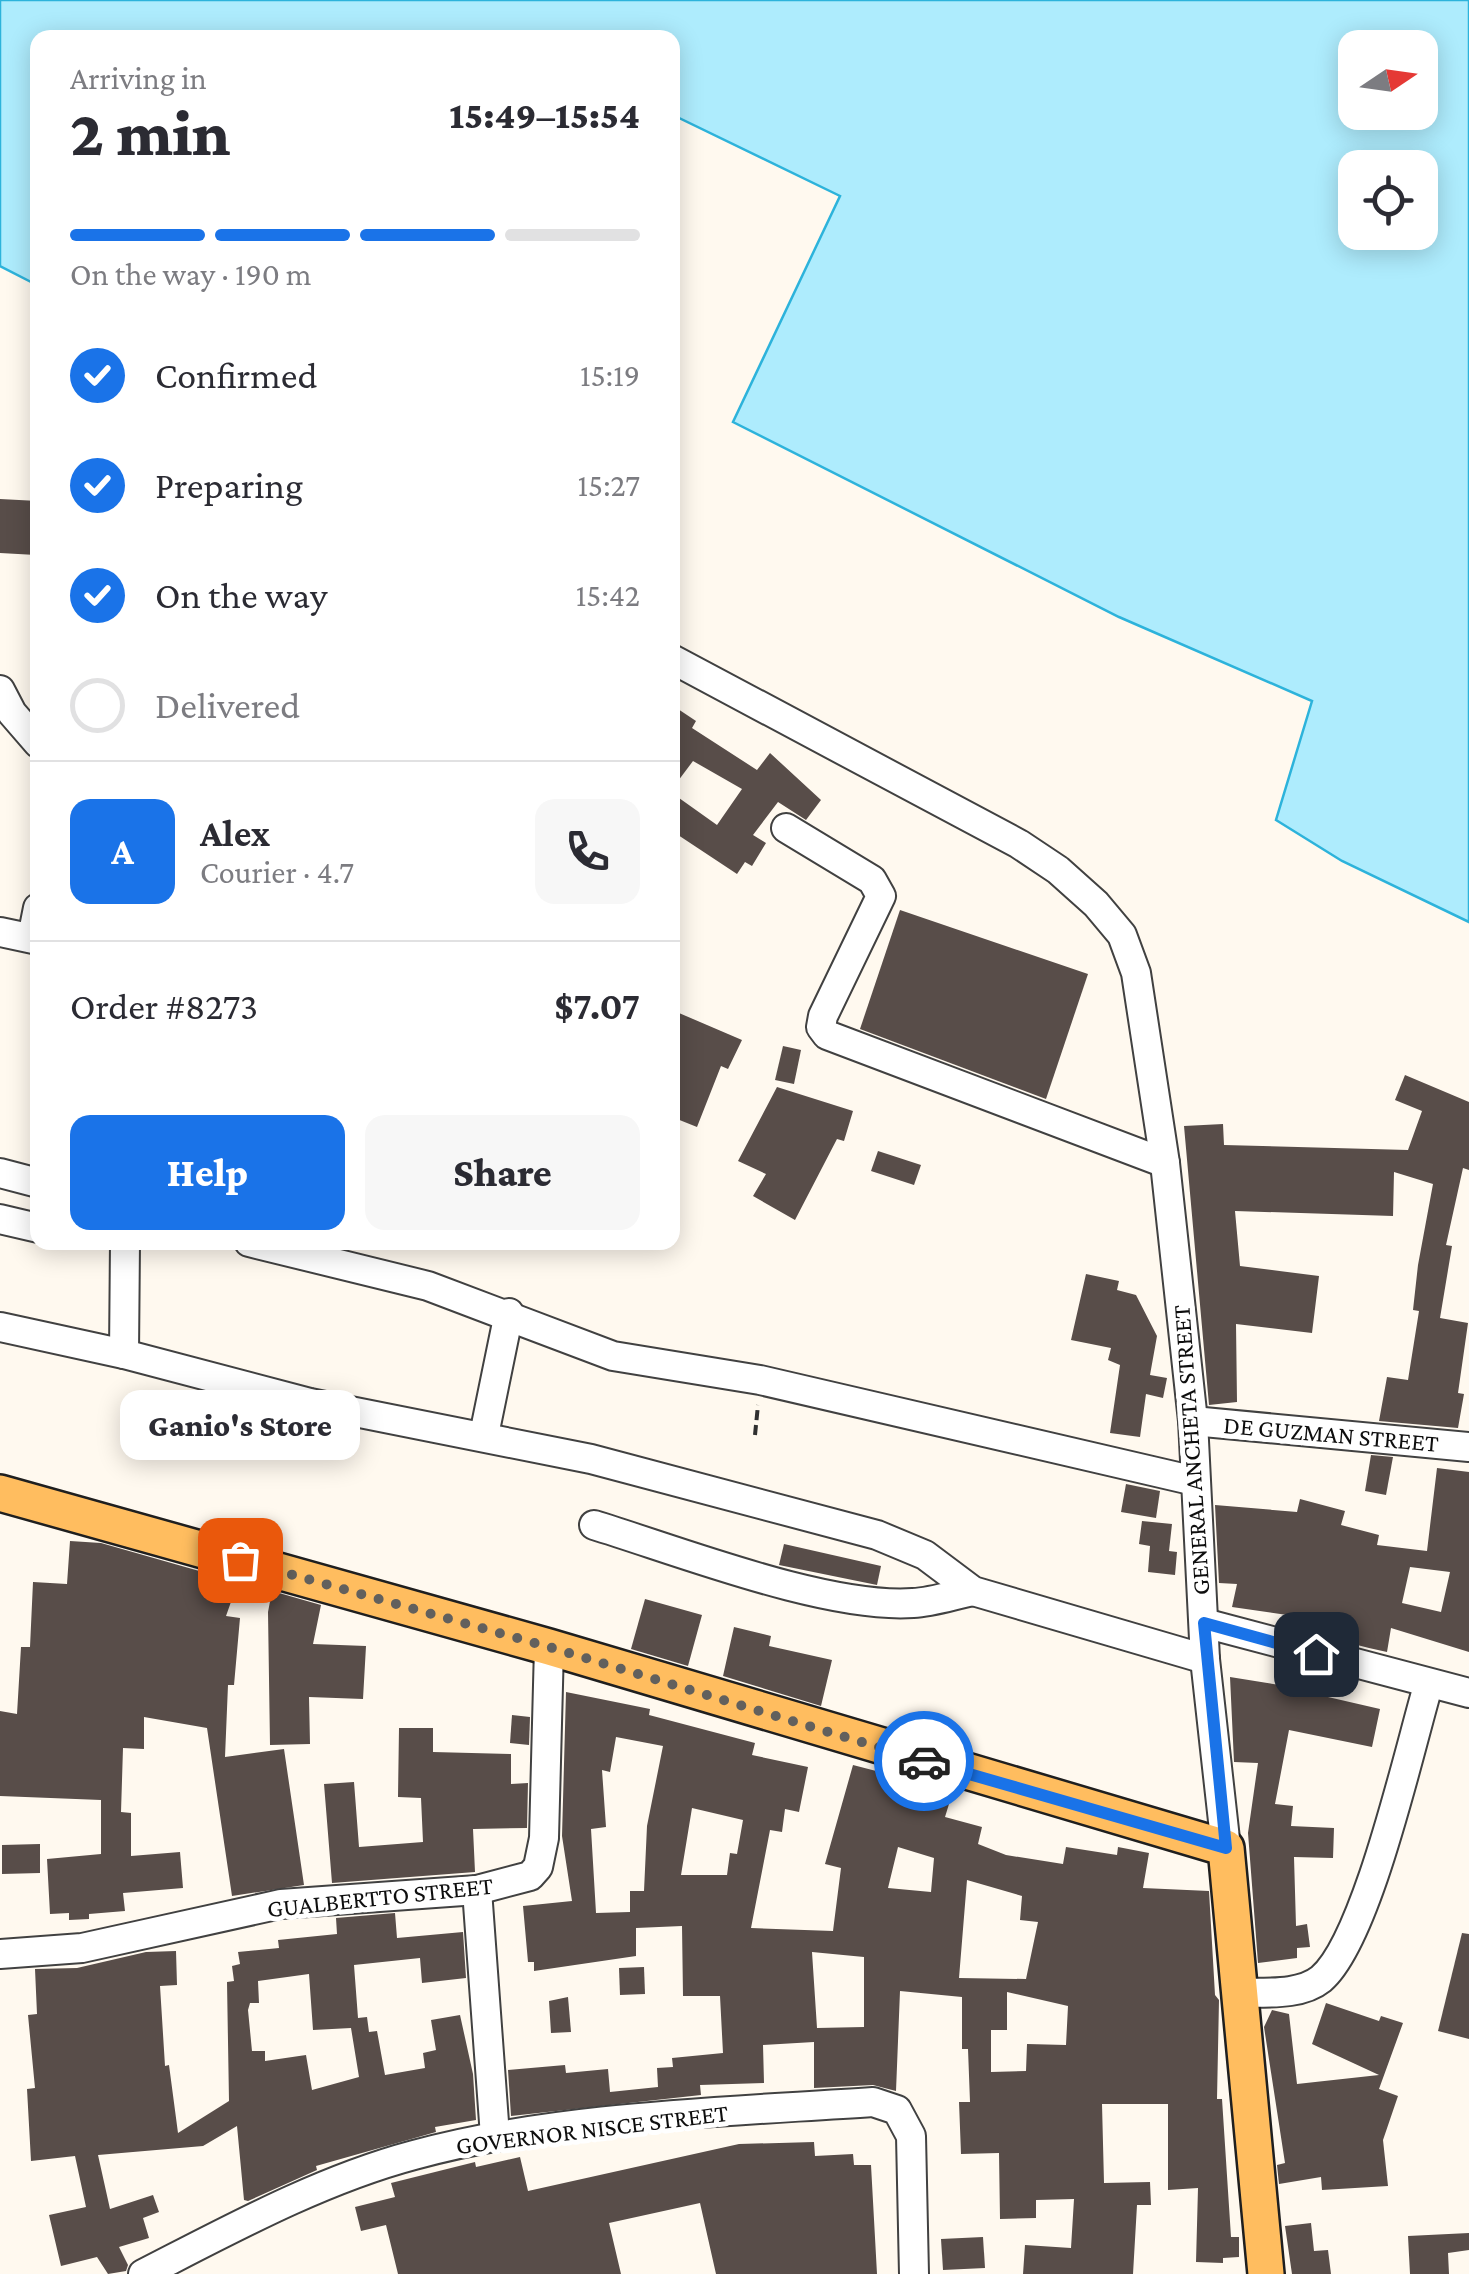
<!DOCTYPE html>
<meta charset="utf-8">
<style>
:root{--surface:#fff;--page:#f7f7f7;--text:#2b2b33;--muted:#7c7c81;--line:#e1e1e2;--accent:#1a73e8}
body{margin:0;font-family:"Crimson Pro",serif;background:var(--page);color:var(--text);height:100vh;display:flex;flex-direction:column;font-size:38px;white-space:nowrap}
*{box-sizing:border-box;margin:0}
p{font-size:32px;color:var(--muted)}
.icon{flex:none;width:55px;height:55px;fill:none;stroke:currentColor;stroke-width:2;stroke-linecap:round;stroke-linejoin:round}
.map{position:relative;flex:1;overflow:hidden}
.drawer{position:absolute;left:30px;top:30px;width:650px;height:1220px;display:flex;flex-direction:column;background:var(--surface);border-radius:20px;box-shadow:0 5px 25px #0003}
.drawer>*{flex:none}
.needle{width:65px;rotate:77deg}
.tools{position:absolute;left:1338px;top:30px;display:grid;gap:20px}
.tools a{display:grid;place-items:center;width:100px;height:100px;border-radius:20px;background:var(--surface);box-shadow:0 5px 25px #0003;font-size:50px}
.pin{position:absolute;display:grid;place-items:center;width:85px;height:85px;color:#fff;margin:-42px;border-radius:20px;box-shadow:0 5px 15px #0006}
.courier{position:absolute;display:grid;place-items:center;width:100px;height:100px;margin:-50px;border:8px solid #1a73e8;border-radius:50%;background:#fff;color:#222;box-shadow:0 2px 12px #0007}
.bubble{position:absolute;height:70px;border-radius:20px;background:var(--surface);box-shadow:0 5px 25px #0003;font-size:32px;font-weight:800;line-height:70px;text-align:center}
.overview em{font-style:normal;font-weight:800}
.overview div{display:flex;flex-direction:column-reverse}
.overview{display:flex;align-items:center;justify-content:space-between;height:170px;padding:0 40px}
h1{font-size:65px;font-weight:800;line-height:75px}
.bar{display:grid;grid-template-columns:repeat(4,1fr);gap:15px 10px;align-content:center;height:120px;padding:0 40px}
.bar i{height:12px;border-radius:8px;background:var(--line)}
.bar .active{background:var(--accent)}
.bar p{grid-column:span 4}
.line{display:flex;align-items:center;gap:25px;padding:0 40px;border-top:2px solid var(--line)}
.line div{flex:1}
.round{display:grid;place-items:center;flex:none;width:105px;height:105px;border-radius:20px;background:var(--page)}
ol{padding:0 40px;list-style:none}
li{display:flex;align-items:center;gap:30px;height:110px}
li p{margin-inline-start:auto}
li .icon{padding:10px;border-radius:50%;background:var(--accent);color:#fff;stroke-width:4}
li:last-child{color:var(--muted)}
li i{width:55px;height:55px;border:5px solid var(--line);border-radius:50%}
.button{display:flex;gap:20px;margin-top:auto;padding:20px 40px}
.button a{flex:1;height:115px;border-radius:20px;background:var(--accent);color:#fff;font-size:40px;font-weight:800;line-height:115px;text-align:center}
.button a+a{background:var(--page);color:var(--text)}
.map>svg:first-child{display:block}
.water{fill:#aeecfd;stroke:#2db3db;stroke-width:2.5;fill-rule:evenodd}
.building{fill:#584d49;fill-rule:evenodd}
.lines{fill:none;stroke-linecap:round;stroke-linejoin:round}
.minor-casing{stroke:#414141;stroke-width:32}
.major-casing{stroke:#1f1f1f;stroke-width:40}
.path{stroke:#303030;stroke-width:4;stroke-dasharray:10 5;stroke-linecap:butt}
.minor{stroke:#fff;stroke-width:28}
.major{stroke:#ffbd5f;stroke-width:35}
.done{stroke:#62605d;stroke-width:10;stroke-dasharray:0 18}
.route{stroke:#1a73e8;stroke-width:12}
.labels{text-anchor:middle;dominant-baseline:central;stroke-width:10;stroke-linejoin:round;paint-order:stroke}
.street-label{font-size:25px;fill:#0e0e0e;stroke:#fff}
</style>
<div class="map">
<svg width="1469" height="2274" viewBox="0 0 1469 2274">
<rect width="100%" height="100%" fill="#fff9ef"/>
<path class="water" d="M0 0H1469V922L1342 861 1276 820 1312 701 1119 617 733 422 840 196 673 115 672 38H38L37 285 0 266ZM1355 48H1420V112H1355ZM1355 168H1420V232H1355Z"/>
<g class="building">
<path d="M0 499 38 501 36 555 0 553Z"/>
<path d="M672 705 696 721 692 728 757 770 770 753 821 800 806 820 778 802 753 835 766 843 752 866 745 862 737 874 672 831V793L717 825 742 789 693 761 672 789Z"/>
<path d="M900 910 1088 974 1046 1099 860 1029Z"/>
<path d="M672 1010 742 1040 728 1069 721 1066 697 1127 672 1117Z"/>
<path d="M783 1046 801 1050 794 1084 775 1080Z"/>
<path d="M1405 1075 1469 1102V1170L1463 1168 1446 1245 1452 1246 1440 1318 1468 1323 1458 1393 1464 1394 1458 1428 1379 1421 1387 1377 1408 1380 1419 1311 1413 1310 1418 1265 1433 1184 1394 1172 1393 1216 1235 1211 1240 1266 1319 1276 1312 1333 1236 1324 1237 1402 1209 1405 1184 1126 1223 1124 1224 1145 1408 1150 1422 1111 1395 1100Z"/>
<path d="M777 1087 853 1111 844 1141 837 1139 795 1220 753 1196 766 1174 738 1161Z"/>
<path d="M878 1151 921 1165 914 1185 871 1171Z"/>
<path d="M1086 1274 1119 1281 1117 1290 1136 1295 1157 1336 1150 1375 1167 1378 1163 1398 1146 1394 1140 1437 1110 1433 1120 1365 1108 1360 1111 1348 1071 1340Z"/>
<path d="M1371 1455 1393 1457 1386 1495 1365 1491Z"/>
<path d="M1437 1468 1469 1472V1652L1391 1628 1387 1652 1369 1648 1291 1628 1294 1616 1232 1607 1237 1584 1219 1583 1215 1505 1297 1512 1300 1499 1345 1511 1341 1525 1379 1535 1377 1545 1427 1551ZM1410 1567 1450 1572 1441 1612 1402 1603Z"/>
<path d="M1126 1484 1160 1491 1156 1518 1121 1512Z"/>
<path d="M1142 1521 1172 1524 1169 1551 1177 1552 1175 1575 1148 1572 1150 1546 1139 1544Z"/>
<path d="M70 1541 101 1543 238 1582 226 1616 240 1618 234 1685H228L225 1757 284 1749 304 1885 232 1896 207 1728 144 1717V1749L123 1748 121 1812 131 1813V1856L180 1852 183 1888 123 1893 125 1911 89 1914V1919L69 1920V1913L50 1914 47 1859 101 1854V1800L0 1796V1711L17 1714 21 1647H30L33 1582 67 1584Z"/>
<path d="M784 1544 881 1566 877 1585 779 1565Z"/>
<path d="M272 1591 321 1605 313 1644 366 1646 363 1699 309 1697 310 1744 270 1745 268 1612Z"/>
<path d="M645 1599 702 1615 688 1666 631 1649Z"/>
<path d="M734 1627 771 1636 769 1646 832 1660 821 1706 723 1676Z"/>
<path d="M1230 1677 1329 1693 1328 1697 1380 1709 1372 1747 1289 1730 1275 1804 1293 1806 1291 1826 1334 1828 1333 1858 1294 1857 1296 1926 1307 1924 1310 1947 1297 1948V1958L1258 1963 1248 1833 1258 1763 1234 1762Z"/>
<path d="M566 1692 650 1709 649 1715 755 1743 752 1755 808 1767 799 1812 785 1809 782 1832 770 1830 751 1928 833 1931 841 1868 825 1864 853 1765 880 1772 878 1778 913 1786 911 1793 949 1804 945 1817 982 1827 978 1844 1006 1855 1063 1864 1066 1847 1117 1855 1118 1847 1149 1853 1143 1888 1209 1891 1215 1995 1219 2000 1217 2099H1222L1231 2237H1239V2257L1223 2258V2263L1196 2262 1198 2188 1168 2190V2104H1102L1104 2183 1150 2182 1151 2205H1137L1133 2274H1023L1025 2245 1071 2248 1074 2199 1036 2200V2218L1000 2219 999 2153 961 2154 959 2102H970L968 2049H962V1997L900 1991 896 2091 873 2085 814 2088V2042L763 2045 764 2083 700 2085 701 2095 511 2116 508 2070 565 2065 566 2073 608 2069 610 2092 658 2087 657 2068 673 2067 672 2058 723 2053 720 1996H683L682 1926 636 1928V1956L534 1971V1962H528L523 1906 572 1901 562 1836ZM616 1737 663 1746 647 1826 644 1891H630V1912L596 1913 591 1829 606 1827 602 1770 610 1772ZM692 1808 743 1820 737 1854 730 1853 727 1875H681ZM898 1847 934 1858 931 1892 888 1888ZM967 1880 1022 1896 1020 1920 1038 1922 1026 1979 959 1978ZM812 1952 864 1957V2027L817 2028ZM1007 1992 1068 2006 1066 2045 1027 2044 1026 2071 991 2072V2030H1007Z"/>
<path d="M512 1715 530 1717 529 1745 510 1743Z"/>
<path d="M399 1728H433V1752L511 1754V1784L528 1783 527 1828 473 1829 475 1872 332 1883 324 1784 354 1782 359 1847 423 1842 421 1798 398 1797Z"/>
<path d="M40 1844V1873L2 1874V1845Z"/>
<path d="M395 1913 397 1938 463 1932 466 1978 422 1983 420 1958 354 1965 358 2018 367 2017 369 2032 377 2031 385 2075 425 2068 423 2053 436 2050 431 2020 460 2015 473 2074 476 2120 435 2127 436 2132 316 2166 317 2170 248 2201 244 2200 237 2126 203 2146 98 2155 110 2209 153 2195 159 2212 143 2218 149 2238 119 2247 128 2265 126 2271 108 2274 97 2257 61 2266 49 2215 86 2207 75 2156 31 2161 27 2089 35 2088 28 2015 37 2014 35 1969 77 1968 146 1952 176 1951 177 1985 160 1986 165 2066 169 2065 178 2133 229 2101 227 1982 234 1981 232 1966 240 1964 238 1952 279 1948 278 1940 337 1934 336 1918ZM309 1974 313 2030 351 2028 359 2077 312 2090 306 2055 265 2061V2051H252L248 2010 250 2003H259L258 1981Z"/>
<path d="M1462 1933 1469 1934V2039L1438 2031Z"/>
<path d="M644 1967 645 1994 620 1995 619 1968Z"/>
<path d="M568 1997 571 2032 551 2033 549 2001Z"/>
<path d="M1326 2003 1379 2021 1381 2016 1403 2023 1379 2089 1398 2096 1383 2140 1388 2186 1322 2190 1321 2177 1279 2184 1277 2165 1285 2163 1264 2027 1272 2010 1289 2014 1297 2084 1379 2075 1312 2044Z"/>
<path d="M814 2142 815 2156 853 2154 854 2165H871L877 2274H716L700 2203 609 2223 621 2274H398L386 2225 361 2231 355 2207 395 2197 391 2183 475 2162 476 2167 520 2157 528 2191 739 2144Z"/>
<path d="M1311 2223 1314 2251 1328 2250 1331 2274H1292L1285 2226Z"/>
<path d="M1469 2233V2250L1448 2253 1449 2274H1410L1408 2236Z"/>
<path d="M983 2237 985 2268 943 2270 941 2239Z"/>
</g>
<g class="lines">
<g class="minor-casing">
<g id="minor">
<path d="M672 659 1019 844 1058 870 1096 904 1122 935 1136 973 1165 1163 1193 1421 1205 1659 1226 1848"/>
<path d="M0 690 12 713 38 743"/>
<path d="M786 828 872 880 881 896 823 1016 821 1027 827 1035 1165 1163"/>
<path d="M0 932 38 940"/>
<path d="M32 938 38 908"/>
<path d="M0 1173 38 1183"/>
<path d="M0 1219 38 1228"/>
<path d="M249 1242 428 1286 613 1356 760 1380 1195 1481"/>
<path d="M0 1327 124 1354 310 1403 591 1459 877 1535 925 1555 973 1591 1205 1659"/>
<path d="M124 1354 125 1242"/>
<path d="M1193 1421 1469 1447"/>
<path d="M484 1435 509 1313"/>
<path d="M594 1525C679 1551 827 1609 913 1603 933 1602 953 1595 973 1591"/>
<path d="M1204 1623 1469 1693"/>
<path d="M477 1890 495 2136"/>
<path d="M0 1954 82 1948 281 1904 477 1890 530 1876 538 1867 544 1838 549 1647"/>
<path d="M1239 1993C1264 1992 1300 1996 1321 1979 1367 1940 1409 1750 1428 1686"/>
<path d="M143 2274C229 2230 320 2180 414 2155 556 2116 725 2112 873 2102L897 2110 911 2136 914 2274"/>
</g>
</g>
<g class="major-casing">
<path id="major" d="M0 1493 549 1647 1226 1848 1266 2274"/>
</g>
<path class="path" d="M755 1435 758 1405"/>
<use href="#minor" class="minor"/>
<use href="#major" class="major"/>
</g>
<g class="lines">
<path class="done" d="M240 1560 549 1647 924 1761"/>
<path class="route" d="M924 1761 1226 1848 1204 1623 1316 1654"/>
</g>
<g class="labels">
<g class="street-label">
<text transform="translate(1331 1434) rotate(5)">DE GUZMAN STREET</text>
<text transform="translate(1191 1450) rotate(-94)">GENERAL ANCHETA STREET</text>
<text transform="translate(380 1897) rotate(-6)">GUALBERTTO STREET</text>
<text transform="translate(592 2129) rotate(-7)">GOVERNOR NISCE STREET</text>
</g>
</g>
</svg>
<div class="tools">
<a><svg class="needle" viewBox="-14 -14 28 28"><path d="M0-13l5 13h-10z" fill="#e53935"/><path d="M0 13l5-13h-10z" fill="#7c7c81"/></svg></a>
<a><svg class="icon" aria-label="locate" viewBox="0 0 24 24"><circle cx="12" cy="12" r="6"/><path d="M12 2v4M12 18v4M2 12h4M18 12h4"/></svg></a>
</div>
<div class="pin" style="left:240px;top:1560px;background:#ea580c"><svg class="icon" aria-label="bag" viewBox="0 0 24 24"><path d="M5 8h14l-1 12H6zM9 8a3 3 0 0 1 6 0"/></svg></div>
<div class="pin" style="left:1316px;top:1654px;background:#1f2937"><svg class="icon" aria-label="home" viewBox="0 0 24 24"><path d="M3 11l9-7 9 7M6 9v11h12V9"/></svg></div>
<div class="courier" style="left:924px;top:1761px"><svg class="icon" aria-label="car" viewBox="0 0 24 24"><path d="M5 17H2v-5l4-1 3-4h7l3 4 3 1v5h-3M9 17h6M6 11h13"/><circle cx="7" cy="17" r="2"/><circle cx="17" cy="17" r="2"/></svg></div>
<div class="bubble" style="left:120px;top:1390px;width:240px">Ganio's Store</div>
<section class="drawer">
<div class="overview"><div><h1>2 min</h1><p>Arriving in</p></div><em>15:49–15:54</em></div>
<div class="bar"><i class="active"></i><i class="active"></i><i class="active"></i><i></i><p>On the way · 190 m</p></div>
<ol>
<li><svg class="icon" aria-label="check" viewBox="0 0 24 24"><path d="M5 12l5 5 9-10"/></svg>Confirmed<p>15:19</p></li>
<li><svg class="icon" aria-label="check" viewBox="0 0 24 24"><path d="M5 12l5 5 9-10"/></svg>Preparing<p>15:27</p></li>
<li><svg class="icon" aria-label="check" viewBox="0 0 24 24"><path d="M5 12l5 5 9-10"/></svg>On the way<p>15:42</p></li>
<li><i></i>Delivered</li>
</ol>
<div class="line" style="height:180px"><b class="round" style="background:var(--accent);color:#fff">A</b><div><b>Alex</b><p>Courier · 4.7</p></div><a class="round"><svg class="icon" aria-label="phone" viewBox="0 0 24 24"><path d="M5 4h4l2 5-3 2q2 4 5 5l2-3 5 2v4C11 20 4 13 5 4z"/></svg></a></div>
<div class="line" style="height:130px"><div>Order #8273</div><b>$7.07</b></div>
<div class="button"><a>Help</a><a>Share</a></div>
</section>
</div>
